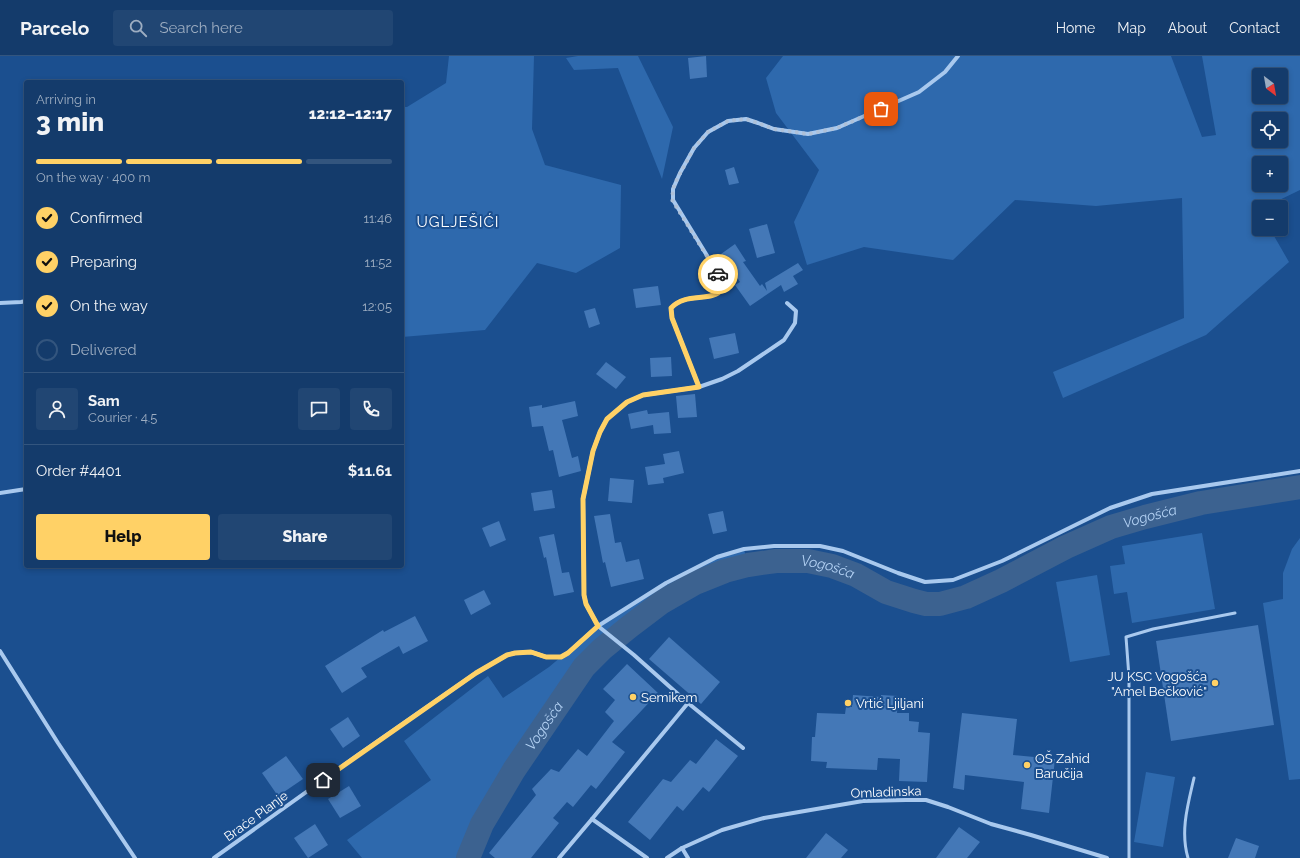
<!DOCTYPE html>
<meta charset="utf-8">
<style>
:root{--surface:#143b6b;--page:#214673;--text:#f1f3f6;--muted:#9dadc1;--line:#33557e;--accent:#ffd166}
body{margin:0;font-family:Raleway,sans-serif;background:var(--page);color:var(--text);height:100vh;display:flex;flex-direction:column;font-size:15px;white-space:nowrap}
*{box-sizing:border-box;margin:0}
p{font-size:13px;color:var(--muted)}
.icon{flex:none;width:22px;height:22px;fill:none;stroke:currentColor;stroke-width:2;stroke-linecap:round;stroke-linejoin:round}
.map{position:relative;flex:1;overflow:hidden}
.details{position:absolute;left:24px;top:24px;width:380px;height:488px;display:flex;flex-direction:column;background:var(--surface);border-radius:4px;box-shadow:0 2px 6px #0003,0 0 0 1px var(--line)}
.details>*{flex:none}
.needle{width:26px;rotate:149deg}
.fabs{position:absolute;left:1252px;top:12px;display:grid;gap:8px}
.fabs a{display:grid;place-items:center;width:36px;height:36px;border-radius:4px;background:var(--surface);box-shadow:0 2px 6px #0003,0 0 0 1px var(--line);font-size:20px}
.pin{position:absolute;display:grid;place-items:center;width:34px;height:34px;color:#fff;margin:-17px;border-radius:8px;box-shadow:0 2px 6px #0006}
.courier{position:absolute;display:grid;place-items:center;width:40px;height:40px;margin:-20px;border:3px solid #ffd166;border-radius:50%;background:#fff;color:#222;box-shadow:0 1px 5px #0007}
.head em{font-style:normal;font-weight:800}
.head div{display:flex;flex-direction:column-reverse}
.head{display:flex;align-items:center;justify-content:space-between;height:68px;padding:0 12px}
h1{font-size:26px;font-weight:800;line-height:30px}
.bar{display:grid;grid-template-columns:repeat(4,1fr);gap:6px 4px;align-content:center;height:48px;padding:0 12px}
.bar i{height:5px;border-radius:3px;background:var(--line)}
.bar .current{background:var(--accent)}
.bar p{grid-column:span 4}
.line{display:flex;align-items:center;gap:10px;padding:0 12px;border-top:1px solid var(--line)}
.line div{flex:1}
.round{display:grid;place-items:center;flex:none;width:42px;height:42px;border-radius:4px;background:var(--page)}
ol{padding:0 12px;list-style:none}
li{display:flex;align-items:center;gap:12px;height:44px}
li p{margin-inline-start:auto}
li .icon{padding:4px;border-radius:50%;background:var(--accent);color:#111;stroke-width:4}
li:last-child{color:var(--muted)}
li i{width:22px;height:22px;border:2px solid var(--line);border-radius:50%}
.button{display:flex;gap:8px;margin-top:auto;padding:8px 12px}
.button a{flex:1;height:46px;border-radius:4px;background:var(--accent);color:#111;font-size:16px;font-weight:800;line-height:46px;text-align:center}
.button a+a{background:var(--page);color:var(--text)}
header{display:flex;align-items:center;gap:24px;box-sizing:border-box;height:56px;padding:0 20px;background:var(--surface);border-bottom:1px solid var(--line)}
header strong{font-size:19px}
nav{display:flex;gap:22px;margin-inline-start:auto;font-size:14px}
.search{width:280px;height:36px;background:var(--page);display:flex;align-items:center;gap:10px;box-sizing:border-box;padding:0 14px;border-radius:4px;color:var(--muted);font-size:15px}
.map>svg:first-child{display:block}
.green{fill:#2e69ad;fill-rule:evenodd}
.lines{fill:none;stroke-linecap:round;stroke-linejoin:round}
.river{stroke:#3c6290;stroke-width:24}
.building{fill:#4478b7}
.lane{stroke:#a9c9ee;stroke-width:3}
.street{stroke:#a9c9ee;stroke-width:4}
.done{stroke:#afc1d8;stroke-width:4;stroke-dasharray:0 7.2}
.route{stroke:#ffd166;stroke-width:5}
.poi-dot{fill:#ffd166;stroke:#1b4f8f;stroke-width:1.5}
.labels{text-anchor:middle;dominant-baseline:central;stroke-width:4;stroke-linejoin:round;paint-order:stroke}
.poi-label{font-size:13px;fill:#fff;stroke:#1b4f8f;text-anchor:start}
.street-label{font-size:13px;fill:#fff;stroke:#1b4f8f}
.water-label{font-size:14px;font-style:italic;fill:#b5d3f5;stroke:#1b4f8f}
.quarter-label{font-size:15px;letter-spacing:1px;fill:#fff;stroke:#1b4f8f}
</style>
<header>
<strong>Parcelo</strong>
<div class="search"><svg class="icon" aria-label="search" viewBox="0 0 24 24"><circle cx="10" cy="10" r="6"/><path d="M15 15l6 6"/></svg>Search here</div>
<nav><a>Home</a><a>Map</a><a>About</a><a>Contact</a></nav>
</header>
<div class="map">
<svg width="1300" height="802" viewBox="0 0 1300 802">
<rect width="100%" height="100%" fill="#1b4f8f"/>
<g class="green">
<path d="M449 0H534L532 73 545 109 621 129 620 192 576 217 537 207 485 274 402 281V51H407L446 27Z"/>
<path d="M578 0H638L673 71 662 123 618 12 574 14 566 2Z"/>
<path d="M783 0H1171L1202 81 1216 79 1202 0H1300V134L1265 151H1259V173H1270L1289 206 1206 279 1063 342 1053 316 1184 262 1182 142 1096 150 1015 144 953 204 864 191 807 209 794 166 819 114 776 57 766 22ZM1259 19H1281V41H1259ZM1259 63H1281V85H1259ZM1259 107H1281V129H1259Z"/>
<path d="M1202 477 1215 553 1132 567 1127 536 1114 538 1110 510 1125 508 1122 490Z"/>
<path d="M1300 482V723L1289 724 1263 547 1283 543V517L1292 493Z"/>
<path d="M744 493 748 509 725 515 695 527 662 546 602 593 584 611 514 714 482 768 468 802H362L347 784 431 724 404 685 488 620 503 642 549 611 598 570 700 509Z"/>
<path d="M1097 519 1110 599 1070 606 1056 526Z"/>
<path d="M1146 716 1175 721 1163 791 1134 786Z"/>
</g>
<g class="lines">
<path class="river" id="s1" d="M468 802 482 768 514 714 584 611 602 593 629 571 662 546 695 527 725 515 748 509 776 505H808L832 510 856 519 886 536 914 545 926 548H940L966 541 1001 525 1066 491 1111 471 1145 461 1201 447 1300 431"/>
</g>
<g class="building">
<path d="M706 0 707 21 690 23 688 2Z"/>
<path d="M734 111 739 127 729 129 725 114Z"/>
<path d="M767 168 775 197 757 202 749 173Z"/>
<path d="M735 188 746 205 743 206 760 230 762 228 767 235 765 227 798 207 803 214 793 220 798 228 784 236 781 229 750 250 735 229 740 226 721 198Z"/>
<path d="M658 230 661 249 636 252 633 233Z"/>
<path d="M595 252 600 268 589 272 584 255Z"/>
<path d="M735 277 739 297 714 303 709 282Z"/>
<path d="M671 301 672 320 651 321 650 302Z"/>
<path d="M606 306 626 321 616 333 596 318Z"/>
<path d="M695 338 697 361 678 362 676 340Z"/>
<path d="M575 345 578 360 562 364 572 402 578 400 581 415 559 421 553 394 549 395 543 370 532 371 529 351 542 349V352Z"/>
<path d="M647 354 648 358 669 356 671 377 654 378 653 369 631 373 628 358Z"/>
<path d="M679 395 684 417 663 422 664 427 648 429 645 411 665 408 663 398Z"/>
<path d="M610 422 634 424 632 447 608 445Z"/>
<path d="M552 434 555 452 534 455 531 437Z"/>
<path d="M723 455 727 475 713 478 708 458Z"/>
<path d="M610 458 615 487 621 486 626 506 639 503 644 523 611 531 605 506 603 507 594 460Z"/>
<path d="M499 465 506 484 490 491 482 472Z"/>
<path d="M554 478 562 517 569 516 574 536 554 540 546 501 544 502 539 481Z"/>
<path d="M484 534 491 548 471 559 464 544Z"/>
<path d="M415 560 428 585 403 598 399 590 361 612 367 621 342 637 325 610 383 574 384 576Z"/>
<path d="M1258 569 1274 669 1171 685 1156 585Z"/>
<path d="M669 581 720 626 701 648 649 603Z"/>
<path d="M627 608 658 637 612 686 625 696 596 733 591 729 573 751 567 746 553 762 559 767 531 802H495L489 797 536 739 532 733 551 713 559 716 578 693 587 700 614 665 605 656 615 644 603 633Z"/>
<path d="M853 639 881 641V639L898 640 897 657H909V665L919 666 918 676 930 677 927 726 899 725 900 703 878 702 877 714 826 712 827 706 811 705 812 681H815L817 657 845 658 846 651H852Z"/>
<path d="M962 657 1017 663 1013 699 1055 703 1049 757 1021 753 1024 726 965 719 964 734 953 732Z"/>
<path d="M348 661 360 680 343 692 330 673Z"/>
<path d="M716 683 738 700 709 736 703 731 683 755 677 750 650 784 628 766 663 723 671 726 690 704 696 708Z"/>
<path d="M286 700 303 723 278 740 262 717Z"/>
<path d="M349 730 361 750 340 762 328 743Z"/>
<path d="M315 768 328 789 308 802 294 782Z"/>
<path d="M959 771 980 786 967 802H936Z"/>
<path d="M826 777 848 794 841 802H806Z"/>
<path d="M1236 782 1259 790 1255 802H1228Z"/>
</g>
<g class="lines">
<g class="lane">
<path d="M1129 802V621L1126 581 1153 573 1235 557"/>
<path d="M1188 802C1180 775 1188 748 1194 722"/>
</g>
<g class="street">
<path d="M0 247 21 246 26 245"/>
<path d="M699 331 672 262 671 252C687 235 711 248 723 232L722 225 714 211 673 144V133L680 117 694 92 708 76 728 65 746 63 758 67 774 73 808 78 837 72 919 36 945 16 958 0"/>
<path d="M0 437 26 433"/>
<path d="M0 595 58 687 135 802"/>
<path d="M743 692 688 647 634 599 598 570 586 548 584 539 583 443 593 395 600 376 607 363 627 346 643 339 699 331 722 323 738 315 784 284 795 267 796 255 787 247"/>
<path d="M682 792 688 802"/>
<path d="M214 802 358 699 476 617 507 599 515 597 531 596 546 601H561L568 597 598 570 666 527 717 501 744 493 774 490H820L843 495 898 517 925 526 953 524 1002 505 1110 452 1152 438 1300 415"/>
<path d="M559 802 592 763"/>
<path d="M647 802 592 763 688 647"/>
<path d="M667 802 682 792 722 774 764 762 863 745 906 744H926L948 751 991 768 1031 779 1107 802"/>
</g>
</g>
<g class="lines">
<path class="done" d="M718 218 672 144 673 133 676 125 694 92 708 76 728 65 746 63 758 67 774 73 808 78 837 72 881 53"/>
<path class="route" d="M323 724 476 617 507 599 515 597 531 596 546 601H561L568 597 598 570 586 548 584 539 583 443 593 395 600 376 607 363 627 346 643 339 699 331 672 262 671 252C687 235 712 248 723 232L722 225 718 218"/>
</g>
<g class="poi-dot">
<circle cx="1215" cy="627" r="4"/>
<circle cx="633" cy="641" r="4"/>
<circle cx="848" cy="647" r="4"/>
<circle cx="1027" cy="709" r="4"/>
</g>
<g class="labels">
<g class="poi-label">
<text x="1207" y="620" text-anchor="end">JU KSC Vogošća<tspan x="1207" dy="15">"Amel Bečković"</tspan></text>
<text x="641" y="641">Semikem</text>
<text x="856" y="647">Vrtić Ljiljani</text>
<text x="1035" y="702">OŠ Zahid<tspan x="1035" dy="15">Baručija</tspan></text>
</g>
<g class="street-label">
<text transform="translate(886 736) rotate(-2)">Omladinska</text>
<text transform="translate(256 760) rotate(-36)">Braće Planje</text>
</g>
<g class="water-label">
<text stroke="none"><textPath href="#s1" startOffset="849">Vogošća</textPath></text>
<text stroke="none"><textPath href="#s1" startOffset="501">Vogošća</textPath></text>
<text stroke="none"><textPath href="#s1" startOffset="153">Vogošća</textPath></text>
</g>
<g class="quarter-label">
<text x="458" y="166">UGLJEŠIĆI</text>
</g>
</g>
</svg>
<div class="fabs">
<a><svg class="needle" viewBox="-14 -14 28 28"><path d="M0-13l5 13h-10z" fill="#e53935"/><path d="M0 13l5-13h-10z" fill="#9dadc1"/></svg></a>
<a><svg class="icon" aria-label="locate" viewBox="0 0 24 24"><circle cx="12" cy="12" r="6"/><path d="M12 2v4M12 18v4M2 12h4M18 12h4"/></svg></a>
<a>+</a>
<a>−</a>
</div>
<div class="pin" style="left:881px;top:53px;background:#ea580c"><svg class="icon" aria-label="bag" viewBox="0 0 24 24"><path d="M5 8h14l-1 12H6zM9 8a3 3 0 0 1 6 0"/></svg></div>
<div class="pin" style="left:323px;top:724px;background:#1f2937"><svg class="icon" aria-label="home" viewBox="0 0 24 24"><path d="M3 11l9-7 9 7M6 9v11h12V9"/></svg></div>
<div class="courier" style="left:718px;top:218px"><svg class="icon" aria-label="car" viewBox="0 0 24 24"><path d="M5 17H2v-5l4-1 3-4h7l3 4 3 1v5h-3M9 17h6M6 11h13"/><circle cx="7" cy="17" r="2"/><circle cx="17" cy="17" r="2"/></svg></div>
<section class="details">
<div class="head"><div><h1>3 min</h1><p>Arriving in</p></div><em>12:12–12:17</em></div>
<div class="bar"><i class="current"></i><i class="current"></i><i class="current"></i><i></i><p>On the way · 400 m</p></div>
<ol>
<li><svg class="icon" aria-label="check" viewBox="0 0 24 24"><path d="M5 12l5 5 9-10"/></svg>Confirmed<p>11:46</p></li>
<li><svg class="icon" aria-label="check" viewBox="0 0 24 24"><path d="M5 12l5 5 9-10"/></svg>Preparing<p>11:52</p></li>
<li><svg class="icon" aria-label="check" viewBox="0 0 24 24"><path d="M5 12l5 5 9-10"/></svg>On the way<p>12:05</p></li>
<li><i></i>Delivered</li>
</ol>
<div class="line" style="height:72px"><a class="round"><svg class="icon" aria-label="person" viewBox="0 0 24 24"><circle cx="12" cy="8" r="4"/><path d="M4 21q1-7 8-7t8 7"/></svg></a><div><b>Sam</b><p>Courier · 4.5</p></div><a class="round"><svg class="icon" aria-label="chat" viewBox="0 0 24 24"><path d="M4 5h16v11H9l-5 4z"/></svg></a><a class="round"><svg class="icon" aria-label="phone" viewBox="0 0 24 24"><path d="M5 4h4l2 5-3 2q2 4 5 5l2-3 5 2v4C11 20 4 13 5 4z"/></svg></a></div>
<div class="line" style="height:52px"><div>Order #4401</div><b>$11.61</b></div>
<div class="button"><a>Help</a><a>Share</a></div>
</section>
</div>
